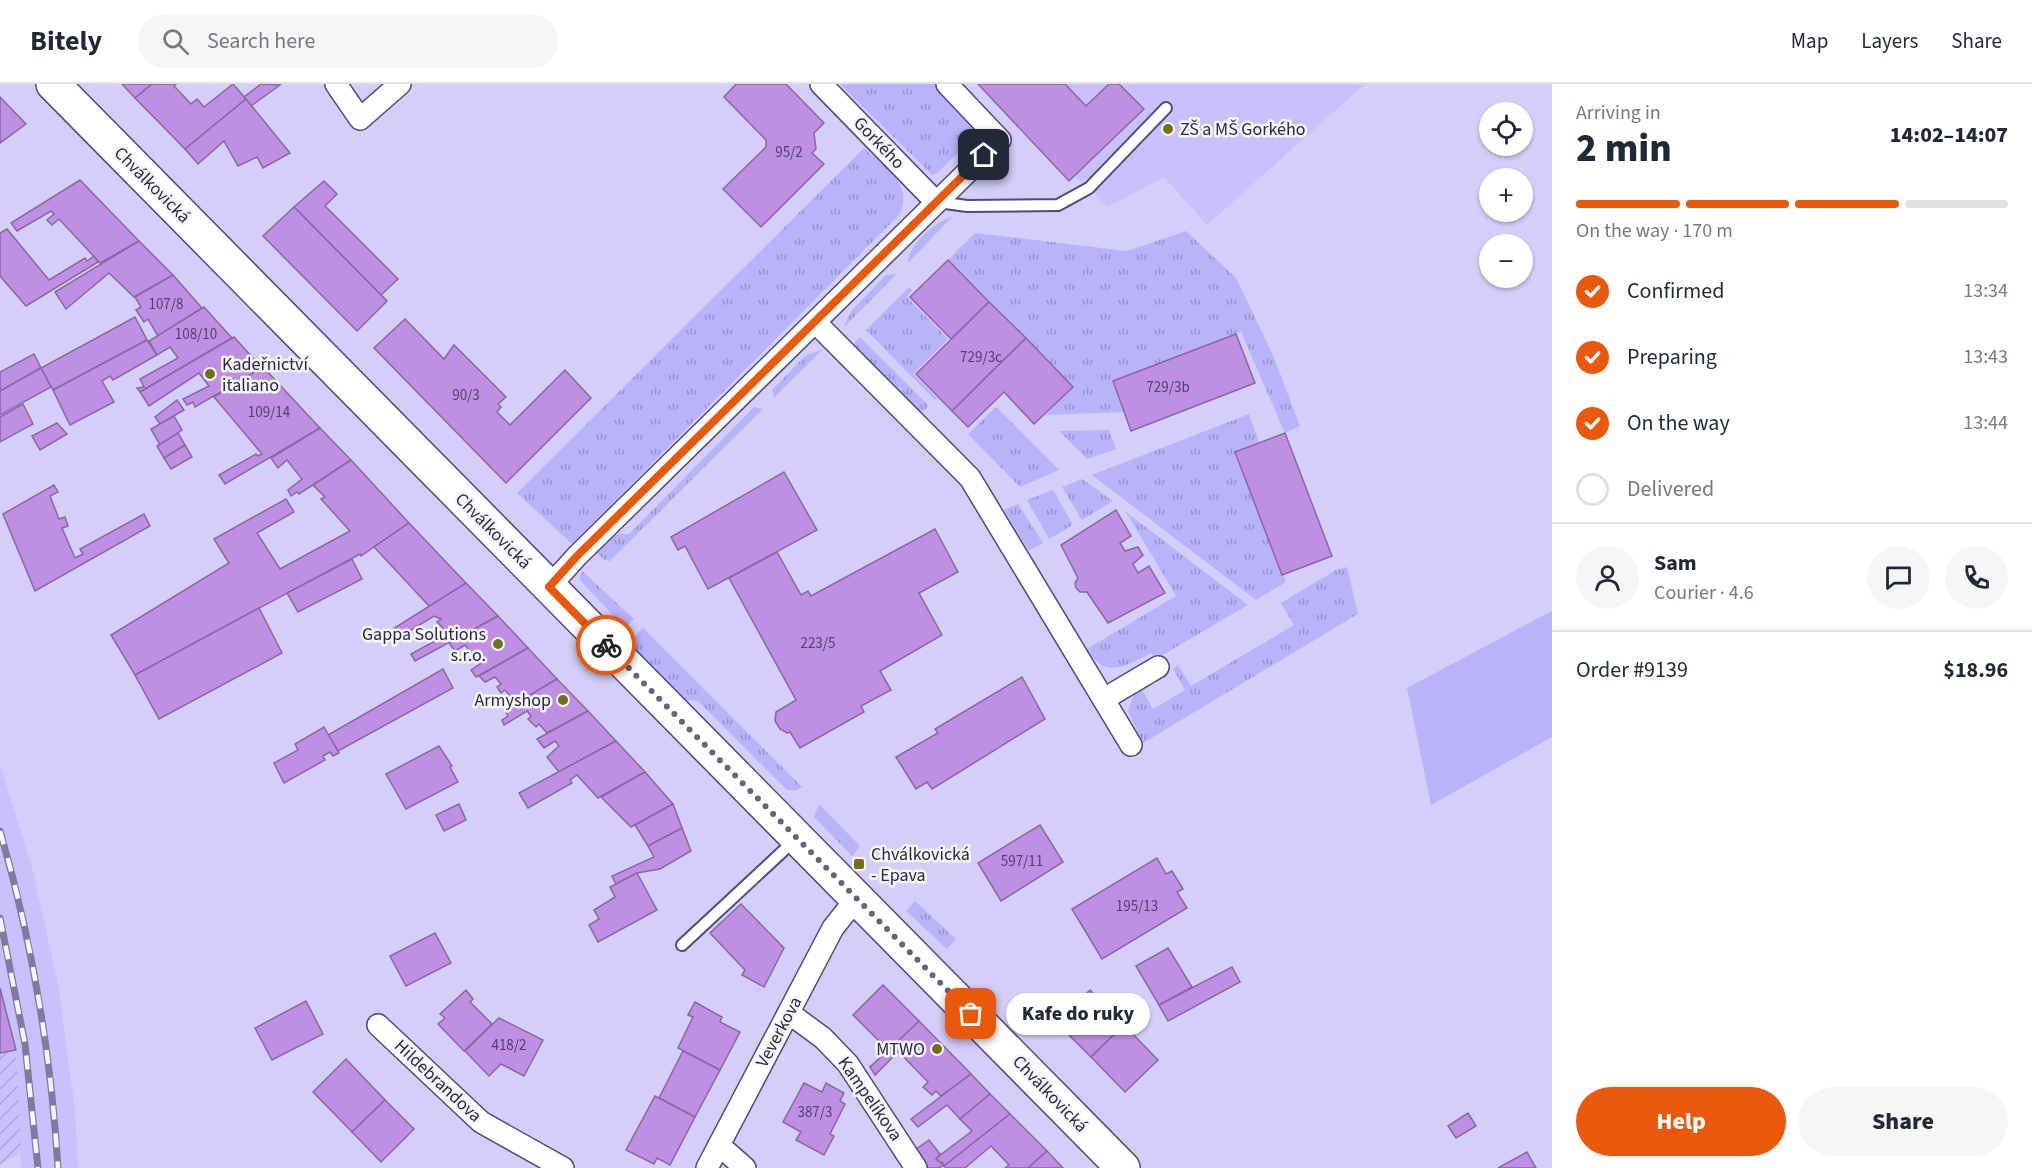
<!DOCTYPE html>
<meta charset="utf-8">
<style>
:root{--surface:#fff;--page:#f6f6f7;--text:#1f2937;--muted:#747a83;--line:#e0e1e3;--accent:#ea580c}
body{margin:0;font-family:"Source Sans 3",sans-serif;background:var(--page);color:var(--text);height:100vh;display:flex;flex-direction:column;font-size:22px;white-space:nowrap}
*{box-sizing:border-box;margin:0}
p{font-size:20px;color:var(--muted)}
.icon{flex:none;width:33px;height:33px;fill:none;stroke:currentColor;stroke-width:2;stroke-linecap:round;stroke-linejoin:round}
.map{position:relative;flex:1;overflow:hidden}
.drawer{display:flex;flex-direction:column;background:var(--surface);width:480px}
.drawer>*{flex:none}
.buttons{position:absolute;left:1479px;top:18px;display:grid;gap:12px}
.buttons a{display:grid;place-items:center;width:54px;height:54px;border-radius:50%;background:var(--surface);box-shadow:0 2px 4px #0004;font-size:30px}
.pin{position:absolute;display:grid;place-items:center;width:51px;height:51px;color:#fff;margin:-26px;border-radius:12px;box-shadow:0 3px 9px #0006}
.courier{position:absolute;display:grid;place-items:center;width:60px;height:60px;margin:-30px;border:4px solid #ea580c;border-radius:50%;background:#fff;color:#222;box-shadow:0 2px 8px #0007}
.bubble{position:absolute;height:42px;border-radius:21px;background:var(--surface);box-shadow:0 2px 4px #0004;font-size:20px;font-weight:800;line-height:42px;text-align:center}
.head em{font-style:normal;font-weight:800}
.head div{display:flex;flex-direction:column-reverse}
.head{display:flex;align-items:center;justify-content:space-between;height:102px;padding:0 24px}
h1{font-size:39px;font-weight:800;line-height:45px}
.bar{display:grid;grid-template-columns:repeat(4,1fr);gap:9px 6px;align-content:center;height:72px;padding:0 24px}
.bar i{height:8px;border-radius:4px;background:var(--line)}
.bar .on{background:var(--accent)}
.bar p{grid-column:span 4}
.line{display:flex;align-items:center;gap:15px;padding:0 24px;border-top:2px solid var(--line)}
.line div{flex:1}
.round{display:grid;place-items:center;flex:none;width:63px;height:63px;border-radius:32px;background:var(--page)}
ol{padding:0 24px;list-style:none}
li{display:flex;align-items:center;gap:18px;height:66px}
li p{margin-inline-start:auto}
li .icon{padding:6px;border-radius:50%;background:var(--accent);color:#fff;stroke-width:4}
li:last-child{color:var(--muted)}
li i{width:33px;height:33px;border:3px solid var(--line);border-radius:50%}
.button{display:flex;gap:12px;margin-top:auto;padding:12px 24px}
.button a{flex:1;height:69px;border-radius:36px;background:var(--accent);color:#fff;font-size:24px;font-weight:800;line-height:69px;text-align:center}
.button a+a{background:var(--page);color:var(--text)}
header{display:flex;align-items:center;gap:36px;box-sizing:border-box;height:84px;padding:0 30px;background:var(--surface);border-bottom:2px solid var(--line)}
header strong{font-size:28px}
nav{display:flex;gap:33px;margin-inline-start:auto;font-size:21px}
.search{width:420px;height:54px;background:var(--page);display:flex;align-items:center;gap:15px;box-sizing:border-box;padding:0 21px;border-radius:33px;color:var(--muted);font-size:22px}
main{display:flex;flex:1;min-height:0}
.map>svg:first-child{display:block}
.built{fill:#c8c1fe}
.industrial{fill:url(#industrial-furrows)}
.grass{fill:url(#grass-tufts)}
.garden{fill:#bab2fa}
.building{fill:#bf8fe4;stroke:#8967a3;stroke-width:1.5}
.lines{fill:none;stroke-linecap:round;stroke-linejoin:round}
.service-casing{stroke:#514883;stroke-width:14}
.minor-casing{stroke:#514883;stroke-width:24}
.primary-casing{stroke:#514883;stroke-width:36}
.service{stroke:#fff;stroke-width:10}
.minor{stroke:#fff;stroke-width:21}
.primary{stroke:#fff;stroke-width:33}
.rail-casing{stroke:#7f7b9e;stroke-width:7}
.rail{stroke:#f5f5fc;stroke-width:4.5;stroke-dasharray:14;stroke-linecap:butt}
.done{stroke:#666283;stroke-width:6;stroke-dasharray:0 10.8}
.route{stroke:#ea580c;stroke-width:8}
.poi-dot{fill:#727115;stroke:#f5f5fc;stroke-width:2}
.labels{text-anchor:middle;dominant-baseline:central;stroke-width:5;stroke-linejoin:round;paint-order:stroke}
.number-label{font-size:15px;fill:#51426b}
.poi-label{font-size:18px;fill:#2c2843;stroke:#f5f5fc;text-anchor:start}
.street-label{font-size:18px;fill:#2c2843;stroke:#f5f5fc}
</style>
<header>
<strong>Bitely</strong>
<div class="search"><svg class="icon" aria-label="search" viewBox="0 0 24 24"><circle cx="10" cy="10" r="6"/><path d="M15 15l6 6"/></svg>Search here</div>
<nav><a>Map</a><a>Layers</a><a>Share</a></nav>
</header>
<main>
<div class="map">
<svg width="1552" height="1084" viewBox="0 0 1552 1084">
<defs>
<pattern id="industrial-furrows" width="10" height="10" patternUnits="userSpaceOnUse" patternTransform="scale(1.5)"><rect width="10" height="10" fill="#c8c1fe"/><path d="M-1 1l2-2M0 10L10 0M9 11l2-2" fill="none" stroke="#aca6db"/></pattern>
<pattern id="grass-tufts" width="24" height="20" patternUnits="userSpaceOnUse" patternTransform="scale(1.5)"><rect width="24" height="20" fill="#bab2fa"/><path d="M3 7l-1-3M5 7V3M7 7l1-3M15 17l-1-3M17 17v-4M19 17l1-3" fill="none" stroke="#9791cc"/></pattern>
</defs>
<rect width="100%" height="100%" fill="#d3cff9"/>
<g class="built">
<path d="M978 0H1365L1207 141 1164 93 1108 123Z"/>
<path d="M0 680 31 780 58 899 75 1027 78 1084H21L16 966 0 904Z"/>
</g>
<path class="industrial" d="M0 904 16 966 21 1068 0 1081Z"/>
<g class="grass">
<path d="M840 0H937L969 31 974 46 970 57 937 89 932 91Z"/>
<path d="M864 64C885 84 913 98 900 130L572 460 517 409Z"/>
<path d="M952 133 908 179C907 162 936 137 952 133Z"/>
<path d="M1186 147 1236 194 1272 269 1300 342 1285 349 1241 248 1113 297 1124 328 1046 331 1072 302 948 176 975 149 1127 167Z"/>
<path d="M897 190 843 244 852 226 886 191Z"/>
<path d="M909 203 912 206 907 213 948 255 913 290 937 314 935 316 866 246Z"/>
<path d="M860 253 929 322 920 330 853 261Z"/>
<path d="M822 266 774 314 772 306 806 271Z"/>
<path d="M754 323 763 325 610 477 604 476 597 469 617 450H629Z"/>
<path d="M996 323 1059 386 1020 403 968 350Z"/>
<path d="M1249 330 1259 359 1235 369 1286 498 1256 516 1092 391Z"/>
<path d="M1109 346 1116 365 1087 375 1059 347Z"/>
<path d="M1082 395 1113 417 1082 436 1062 403Z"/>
<path d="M1053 406 1073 441 1049 455 1027 416Z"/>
<path d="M1018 420 1043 459 1029 467 1004 426Z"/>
<path d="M1126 428 1248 521 1156 575 1151 569C1126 582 1105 596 1087 565L1176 512Z"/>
<path d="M1347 483 1358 530 1143 659 1128 627 1134 610 1141 604 1153 625 1185 606 1173 585 1178 581 1191 602 1294 541 1281 519 1336 486Z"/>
<path d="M582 487 634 535 618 550 611 544 612 530 579 495Z"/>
<path d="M643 544 802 703 797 706H787L698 617 683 616 627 560Z"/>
<path d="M819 720 860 762 852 772 814 733Z"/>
<path d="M915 817 956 855 947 865 906 827Z"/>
</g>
<path class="garden" d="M1552 527V653L1431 721 1407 604Z"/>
<g class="building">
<path d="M122 0H152L135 14Z"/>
<path d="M152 0H176L174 2 191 20 197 15 204 23 233 0 246 15 185 65 135 14Z"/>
<path d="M261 0 280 1 251 22 244 13Z"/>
<path d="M736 0H786L824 39 814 49 816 65 812 69 824 80 761 143 723 105 766 63V56L724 13Z"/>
<path d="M978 0H1065L1086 22 1109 0H1119L1144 25 1069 97Z"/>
<path d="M0 13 26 40 0 59Z"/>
<path d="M246 15 290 69 263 84 257 73 238 82 224 57 198 80 185 65Z"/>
<path d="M80 96 139 157 100 179 59 135 52 141 47 136 54 130 51 127 17 147 11 139Z"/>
<path d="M324 97 337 110 325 122 398 195 381 211 294 123Z"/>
<path d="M294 123 387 217 357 247 263 152Z"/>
<path d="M7 145 49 196 85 174 87 177 94 172 98 178 26 222 0 192V149Z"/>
<path d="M139 157 173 191 134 213 109 189 66 225 55 208Z"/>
<path d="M948 176 989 218 951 255 910 213Z"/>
<path d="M173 191 202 224 158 252 148 235 144 238 136 226 141 223 135 213Z"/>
<path d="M989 218 1026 254 952 327 916 290Z"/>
<path d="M204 223 232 254 140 308 137 304 144 303 140 295 178 274 170 263 157 271 149 257Z"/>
<path d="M135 233 147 256 53 306 41 284Z"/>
<path d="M405 235 444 275 454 261 506 313 498 320 501 323 497 328 510 341 565 286 591 314 506 399 374 264Z"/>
<path d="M1236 250 1255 299 1131 347 1113 297Z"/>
<path d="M234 253 262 284 195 323 193 318 187 321 183 315 209 302 199 289 149 322 140 308Z"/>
<path d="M1026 254 1073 303 1034 340 1004 308 968 343 952 327Z"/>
<path d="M147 256 157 271 113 296 110 292 102 297 114 318 70 341 53 306Z"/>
<path d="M34 270 41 284 0 307V288Z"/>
<path d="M263 283 320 344 225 400 219 391 256 370 258 372 262 370 214 313Z"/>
<path d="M41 284 51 303 0 331V307Z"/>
<path d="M177 316 184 326 160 340 155 333Z"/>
<path d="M23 320 33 340 0 358V333Z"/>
<path d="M174 332 182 346 160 361 151 345Z"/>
<path d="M57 339 67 350 40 366 32 352Z"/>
<path d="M320 344 351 376 299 410 297 408 291 412 288 406 302 395 287 376 278 384 271 374Z"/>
<path d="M178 349 185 361 164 374 157 362Z"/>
<path d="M1285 349 1332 472 1282 491 1235 368Z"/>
<path d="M185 361 192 373 171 385 164 374Z"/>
<path d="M351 376 409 439 361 472 360 470 135 591 111 551 229 479 214 455 286 415 294 428 257 449 280 485 350 447 321 415 325 413 313 401Z"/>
<path d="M784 388 817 446 708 505 685 462 678 466 671 453Z"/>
<path d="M54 401 58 408 50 412 59 435 65 433 68 442 62 444 75 474 83 470 80 465 144 430 150 442 35 507 3 430Z"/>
<path d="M1116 426 1131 452 1120 459 1125 467 1138 463 1143 471 1133 480 1138 489 1149 482 1165 509 1108 539 1087 508H1080L1076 504 1075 499 1078 494 1061 461Z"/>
<path d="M409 439 466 499 430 523 374 463Z"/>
<path d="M935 445 958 488 919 509 942 551 880 587 891 606 861 622 864 628 800 664 790 648 787 649 780 645 775 637 776 628 796 616 729 494 777 468 801 511 808 507 811 512Z"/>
<path d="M352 475 362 495 298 528 287 509Z"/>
<path d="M466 499 498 532 415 577 411 570 453 547 449 543 445 546 437 538 441 535 434 532 398 554 393 545Z"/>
<path d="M259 524 282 569 159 635 135 591Z"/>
<path d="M498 532 528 564 476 593 471 586 480 580 465 561 455 567 449 559Z"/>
<path d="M528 564 557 595 505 626 500 618 510 612 505 606 501 609 497 603 501 600 495 593 485 598 479 592Z"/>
<path d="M443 585 453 604 338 667 328 651Z"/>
<path d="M1022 593 1045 635 932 705 927 698 916 705 896 673 938 649 935 645Z"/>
<path d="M557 595 588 627 547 649 539 640 536 643 528 635 531 632 527 627 504 641 502 636 508 632 505 626Z"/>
<path d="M588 627 616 657 559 688 547 673 559 662 555 657 544 664 537 655Z"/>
<path d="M324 643 339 669 333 672 330 668 323 672 325 676 284 699 274 679 298 666 295 660Z"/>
<path d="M616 657 645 688 598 714 577 691 570 696 572 699 528 724 519 709Z"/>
<path d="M439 662 452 682 450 683 458 698 406 725 386 690Z"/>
<path d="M645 688 673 720 631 743 601 713Z"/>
<path d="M459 720 466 736 444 747 436 731Z"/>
<path d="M673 720 682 744 648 762 635 741Z"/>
<path d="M1040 741 1063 778 1001 817 978 779Z"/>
<path d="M682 744 691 767 660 785 637 789 616 800 612 792 654 773 648 762Z"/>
<path d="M1157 774 1166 790 1172 787 1183 805 1177 808 1187 824 1102 875 1072 825Z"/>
<path d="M637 789 657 826 598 858 589 841 599 835 594 826 615 813 610 803Z"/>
<path d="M741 820 784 864 764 903 742 891 745 886 710 849Z"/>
<path d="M435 849 451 879 406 902 390 872Z"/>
<path d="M1168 864 1192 903 1159 921 1136 882Z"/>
<path d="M1232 883 1240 898 1168 937 1159 921Z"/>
<path d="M883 901 919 937 889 967 853 931Z"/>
<path d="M0 904 16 966 0 969Z"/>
<path d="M466 906 473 915 470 918 492 940 464 967 438 940 445 934 440 930Z"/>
<path d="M1090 906 1124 941 1091 973 1056 938Z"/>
<path d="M306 917 323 950 272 976 255 944Z"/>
<path d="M695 918 722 933 720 938 740 948 720 986 678 964 693 933 688 931Z"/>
<path d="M499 934 543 956 524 992 501 980 489 992 465 967Z"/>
<path d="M919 937 971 990 941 1012 936 1007 932 1011 923 1003 928 998 893 962Z"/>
<path d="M1124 941 1158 976 1125 1008 1091 973Z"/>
<path d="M893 962 898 968 875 991 870 983Z"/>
<path d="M683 967 720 986 695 1033 659 1014Z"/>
<path d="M346 975 385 1016 352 1048 313 1008Z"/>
<path d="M971 990 990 1010 960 1035 947 1021 918 1043 911 1035Z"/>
<path d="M804 999 822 1008 826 999 844 1009 840 1017 845 1020 830 1050 834 1052 824 1071 796 1056 801 1048 783 1038Z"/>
<path d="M990 1010 1010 1030 944 1082 942 1078 939 1080 936 1075 939 1072 972 1047 960 1035Z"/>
<path d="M655 1012 695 1033 670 1081 657 1074 654 1080 626 1066Z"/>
<path d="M385 1016 414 1045 381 1078 352 1048Z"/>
<path d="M1468 1029 1476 1042 1456 1054 1448 1042Z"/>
<path d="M1010 1030 1047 1067 1028 1084H1005L1009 1081 991 1062 965 1084H946L944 1082Z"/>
<path d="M929 1056 940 1070 936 1075 944 1081 939 1084H927L915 1066Z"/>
<path d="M1047 1067 1063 1084H1028Z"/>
<path d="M1527 1068 1536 1084H1498Z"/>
</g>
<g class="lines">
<g class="service-casing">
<g id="service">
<path d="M938 118 967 122 1058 121 1089 104 1166 24"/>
<path d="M682 861 795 756"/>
</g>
</g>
<g class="minor-casing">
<g id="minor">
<path d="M336 0 360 35 400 0"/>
<path d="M821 0 936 118"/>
<path d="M816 239 970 394 1131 661"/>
<path d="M549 503 577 472 1000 56 947 0"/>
<path d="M1104 615 1158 583"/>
<path d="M789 929 823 954 848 980 916 1084"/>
<path d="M378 941 481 1038 563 1084"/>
<path d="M719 1061 745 1084"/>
<path d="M707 1084 833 844 856 815"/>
</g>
</g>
<g class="primary-casing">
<path id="primary" d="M53 0 1123 1084"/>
</g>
<use href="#service" class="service"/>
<use href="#minor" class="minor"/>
<use href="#primary" class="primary"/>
<g class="rail-casing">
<g id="rail">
<path d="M0 747C32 857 51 969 58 1084"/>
<path d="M0 834 25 960 38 1084"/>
</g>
</g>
<use href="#rail" class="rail"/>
</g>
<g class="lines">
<path class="done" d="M606 561 971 930"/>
<path class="route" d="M606 561 549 503 577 472 984 71"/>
</g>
<g class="poi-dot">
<circle cx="1168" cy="45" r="6"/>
<circle cx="210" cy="290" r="6"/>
<circle cx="498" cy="560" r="6"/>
<circle cx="563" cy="616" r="6"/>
<rect x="853" y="774" width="12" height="12" rx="3"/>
<circle cx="937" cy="965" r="6"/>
</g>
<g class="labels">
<g class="number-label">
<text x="789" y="68">95/2</text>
<text x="166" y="220">107/8</text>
<text x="196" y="250">108/10</text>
<text x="981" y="273">729/3c</text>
<text x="1168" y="303">729/3b</text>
<text x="466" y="311">90/3</text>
<text x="269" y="328">109/14</text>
<text x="818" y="559">223/5</text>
<text x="1022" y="777">597/11</text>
<text x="1137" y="822">195/13</text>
<text x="509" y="961">418/2</text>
<text x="815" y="1028">387/3</text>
</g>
<g class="poi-label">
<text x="1180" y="45">ZŠ a MŠ Gorkého</text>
<text x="222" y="280">Kadeřnictví<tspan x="222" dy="21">italiano</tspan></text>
<text x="486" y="550" text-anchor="end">Gappa Solutions<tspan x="486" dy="21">s.r.o.</tspan></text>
<text x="551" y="616" text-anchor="end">Armyshop</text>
<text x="871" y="770">Chválkovická<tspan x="871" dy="21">- Epava</tspan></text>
<text x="925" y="965" text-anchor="end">MTWO</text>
</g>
<g class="street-label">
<text transform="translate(879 59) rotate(46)">Gorkého</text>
<text transform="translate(152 101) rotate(45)">Chválkovická</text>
<text transform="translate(493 447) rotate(45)">Chválkovická</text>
<text transform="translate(779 948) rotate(-62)">Veverkova</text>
<text transform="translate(438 997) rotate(43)">Hildebrandova</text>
<text transform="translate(1050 1010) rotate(46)">Chválkovická</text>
<text transform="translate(870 1015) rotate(55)">Kampelíkova</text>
</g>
</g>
</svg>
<div class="buttons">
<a><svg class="icon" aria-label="locate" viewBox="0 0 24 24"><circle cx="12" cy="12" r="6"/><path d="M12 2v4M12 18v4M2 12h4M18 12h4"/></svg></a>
<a>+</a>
<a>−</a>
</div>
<div class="pin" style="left:971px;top:930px;background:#ea580c"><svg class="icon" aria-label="bag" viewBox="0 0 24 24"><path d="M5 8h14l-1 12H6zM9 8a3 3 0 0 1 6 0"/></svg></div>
<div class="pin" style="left:984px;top:71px;background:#1f2937"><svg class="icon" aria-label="home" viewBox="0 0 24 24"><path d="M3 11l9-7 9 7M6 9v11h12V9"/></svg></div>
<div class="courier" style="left:606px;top:561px"><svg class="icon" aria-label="bike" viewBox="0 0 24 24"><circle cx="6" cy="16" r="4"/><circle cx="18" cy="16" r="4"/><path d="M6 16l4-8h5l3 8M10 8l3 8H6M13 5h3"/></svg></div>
<div class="bubble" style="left:1006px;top:909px;width:144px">Kafe do ruky</div>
</div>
<section class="drawer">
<div class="head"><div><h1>2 min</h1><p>Arriving in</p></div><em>14:02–14:07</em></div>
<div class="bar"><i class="on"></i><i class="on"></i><i class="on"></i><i></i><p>On the way · 170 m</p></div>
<ol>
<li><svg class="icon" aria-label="check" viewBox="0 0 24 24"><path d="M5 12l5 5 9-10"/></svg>Confirmed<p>13:34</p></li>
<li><svg class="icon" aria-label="check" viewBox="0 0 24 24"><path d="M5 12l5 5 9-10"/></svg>Preparing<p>13:43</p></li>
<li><svg class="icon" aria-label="check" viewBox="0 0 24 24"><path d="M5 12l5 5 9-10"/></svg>On the way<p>13:44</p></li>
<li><i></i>Delivered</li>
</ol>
<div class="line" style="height:108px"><a class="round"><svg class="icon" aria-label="person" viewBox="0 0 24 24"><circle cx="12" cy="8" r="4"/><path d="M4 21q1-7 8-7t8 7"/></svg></a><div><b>Sam</b><p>Courier · 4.6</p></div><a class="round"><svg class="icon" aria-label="chat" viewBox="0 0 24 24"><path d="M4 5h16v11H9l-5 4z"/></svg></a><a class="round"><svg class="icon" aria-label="phone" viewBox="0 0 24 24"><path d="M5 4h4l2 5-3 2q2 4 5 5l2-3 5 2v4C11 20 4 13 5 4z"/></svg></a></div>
<div class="line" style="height:78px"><div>Order #9139</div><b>$18.96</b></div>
<div class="button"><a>Help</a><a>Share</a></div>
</section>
</main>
